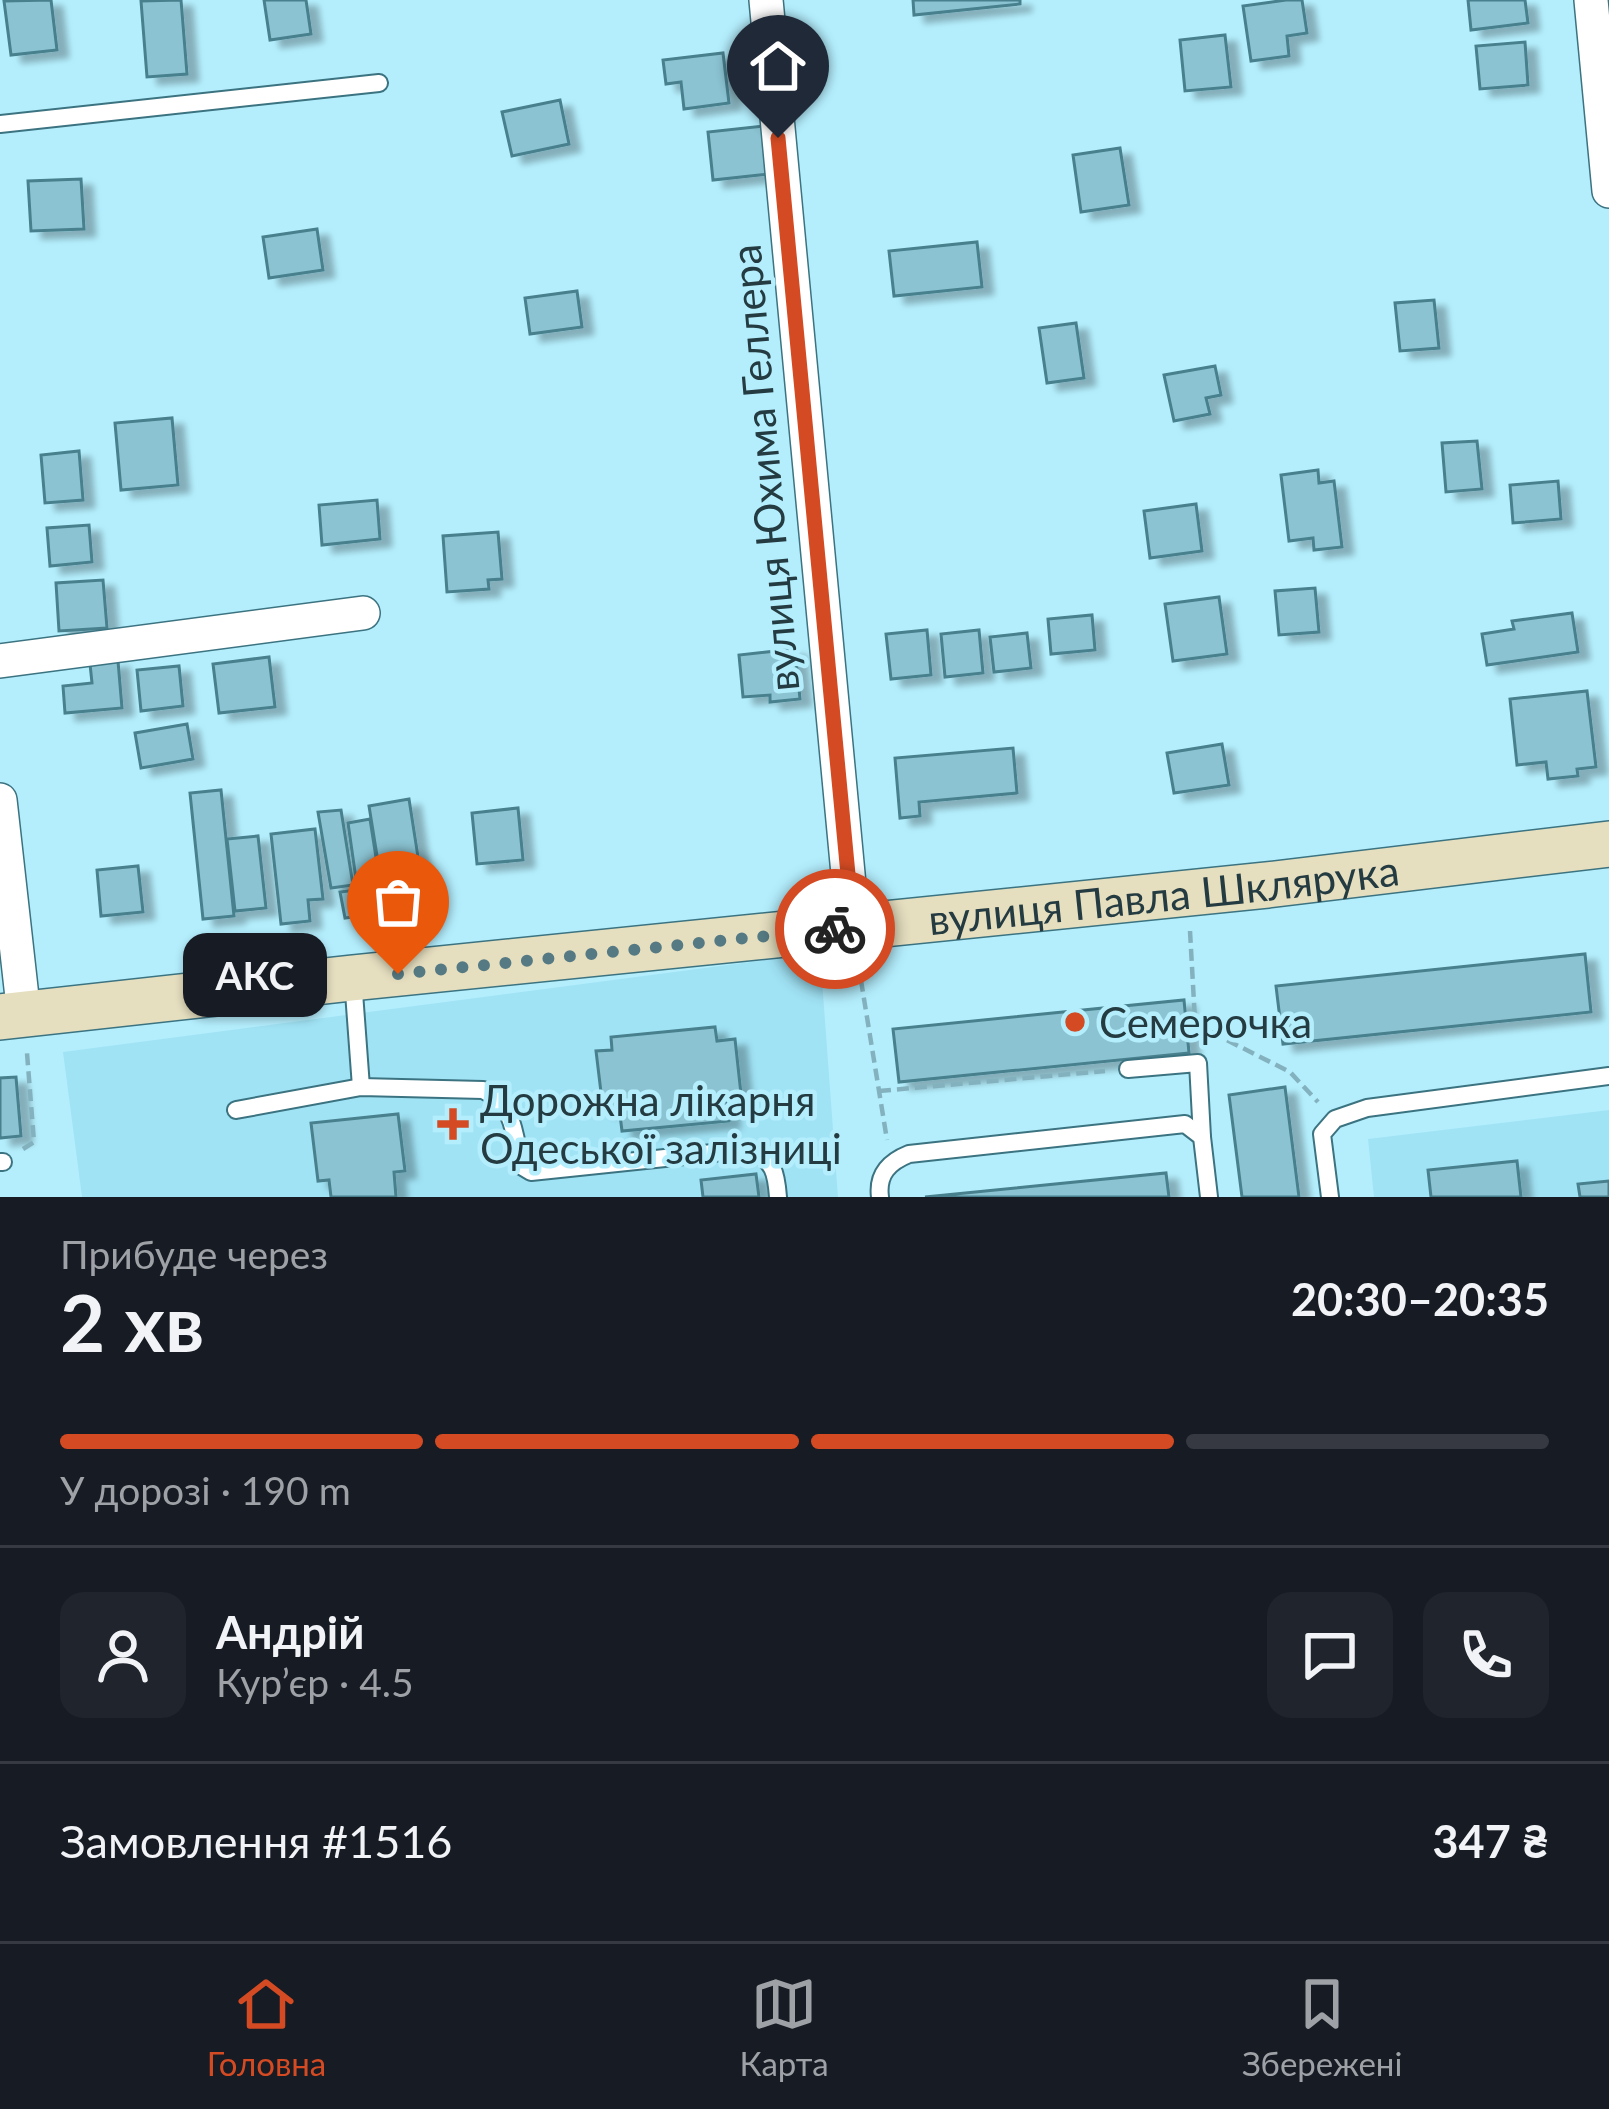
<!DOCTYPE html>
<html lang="uk">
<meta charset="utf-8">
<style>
:root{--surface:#171b24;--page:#20242c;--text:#f1f3f6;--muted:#9ea1a6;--line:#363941;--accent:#d44b23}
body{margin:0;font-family:Lato,sans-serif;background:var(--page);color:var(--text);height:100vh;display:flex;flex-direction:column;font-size:45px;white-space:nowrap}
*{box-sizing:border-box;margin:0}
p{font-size:39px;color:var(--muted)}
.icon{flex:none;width:66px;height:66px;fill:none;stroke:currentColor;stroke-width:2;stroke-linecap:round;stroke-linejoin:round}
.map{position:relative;height:1197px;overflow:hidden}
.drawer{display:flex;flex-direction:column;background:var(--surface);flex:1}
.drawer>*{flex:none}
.pin{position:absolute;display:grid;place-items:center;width:102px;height:102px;color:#fff;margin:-123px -51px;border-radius:50% 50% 50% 0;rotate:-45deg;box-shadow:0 0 12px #0007}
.pin .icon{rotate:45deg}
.courier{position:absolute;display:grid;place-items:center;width:120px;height:120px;margin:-60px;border:9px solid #d44b23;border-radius:50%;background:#fff;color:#222;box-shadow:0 3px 15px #0007}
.bubble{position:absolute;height:84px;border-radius:24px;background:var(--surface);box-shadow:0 3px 9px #0004;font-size:39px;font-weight:700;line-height:84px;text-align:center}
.head em{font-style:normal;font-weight:700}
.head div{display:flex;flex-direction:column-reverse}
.head{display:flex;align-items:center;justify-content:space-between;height:204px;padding:0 60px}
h1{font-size:78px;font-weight:700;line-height:90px}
.bar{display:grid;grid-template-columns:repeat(4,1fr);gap:18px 12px;align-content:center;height:144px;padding:0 60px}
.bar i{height:15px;border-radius:9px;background:var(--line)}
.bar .selected{background:var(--accent)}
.bar p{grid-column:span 4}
.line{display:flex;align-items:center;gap:30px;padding:0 60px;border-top:3px solid var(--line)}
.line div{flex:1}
.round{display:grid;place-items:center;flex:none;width:126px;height:126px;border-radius:24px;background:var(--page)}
.dock{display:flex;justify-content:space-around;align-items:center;height:168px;border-top:3px solid var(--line);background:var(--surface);font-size:33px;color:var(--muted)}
.dock a{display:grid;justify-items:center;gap:6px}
.dock .selected{color:var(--accent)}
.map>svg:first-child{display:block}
.built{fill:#a0e3f5}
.building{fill:#8bc3d2;stroke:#49808e;stroke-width:3;filter:url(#shadow)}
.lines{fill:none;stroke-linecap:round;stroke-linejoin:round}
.lane-casing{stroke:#3c7381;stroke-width:20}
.street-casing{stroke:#3c7381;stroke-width:36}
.secondary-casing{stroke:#3c7381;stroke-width:48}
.path{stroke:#83b2be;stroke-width:4.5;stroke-dasharray:12 6;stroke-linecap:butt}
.lane{stroke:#fff;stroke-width:16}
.street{stroke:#fff;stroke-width:33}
.secondary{stroke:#e5debf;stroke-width:45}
.done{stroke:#567a83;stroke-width:12;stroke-dasharray:0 21.6}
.route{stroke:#d44b23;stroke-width:15}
.poi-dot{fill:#d44b23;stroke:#b4eefd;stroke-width:4.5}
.labels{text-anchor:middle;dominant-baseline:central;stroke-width:9;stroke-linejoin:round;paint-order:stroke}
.street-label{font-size:42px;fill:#243b41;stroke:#b4eefd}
.poi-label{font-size:42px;fill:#243b41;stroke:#b4eefd;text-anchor:start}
</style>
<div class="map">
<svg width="1609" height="1197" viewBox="0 0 1609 1197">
<defs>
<filter id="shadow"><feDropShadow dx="11" dy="7" stdDeviation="3" flood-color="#0004"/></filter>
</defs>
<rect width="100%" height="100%" fill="#b4eefd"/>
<g class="built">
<path d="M820 953 838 1197H82L63 1052Z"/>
<path d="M1609 1110V1197H1374L1368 1139Z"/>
</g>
<g class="building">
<path d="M51 0 57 50 11 55 4 1Z"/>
<path d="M181 0 187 74 147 77 141 1Z"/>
<path d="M264 0H306L311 34 270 40Z"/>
<path d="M913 0H1020V4L914 15Z"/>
<path d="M1286 0H1302L1307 33 1287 36 1289 56 1251 61 1243 6Z"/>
<path d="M1468 0H1525L1528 23 1471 30Z"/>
<path d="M1225 35 1231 87 1185 91 1180 40Z"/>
<path d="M1525 42 1528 85 1480 89 1476 46Z"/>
<path d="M723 53 729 103 684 109 681 82 666 84 663 60Z"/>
<path d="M560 100 569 144 512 156 502 112Z"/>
<path d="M764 126 769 174 713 180 708 132Z"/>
<path d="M1120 148 1129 205 1081 212 1073 155Z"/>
<path d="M81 179 84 229 31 231 28 181Z"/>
<path d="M317 229 323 270 269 278 263 237Z"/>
<path d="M977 242 982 287 894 296 889 251Z"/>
<path d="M577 291 582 327 530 334 525 298Z"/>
<path d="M1434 300 1439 348 1400 351 1395 303Z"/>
<path d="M1076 323 1084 378 1047 383 1039 328Z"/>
<path d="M1215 366 1221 395 1206 398 1210 414 1174 421 1164 375Z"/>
<path d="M172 418 178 485 121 490 115 423Z"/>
<path d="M1477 441 1482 489 1446 492 1442 443Z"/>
<path d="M79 451 83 500 45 503 41 455Z"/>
<path d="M1318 470 1319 483 1334 481 1342 547 1314 550 1313 538 1289 541 1281 475Z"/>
<path d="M1558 481 1561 519 1513 523 1510 485Z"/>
<path d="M377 500 380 539 322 545 319 505Z"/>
<path d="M1196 504 1202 551 1150 558 1144 511Z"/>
<path d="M89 525 92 562 50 566 47 528Z"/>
<path d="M498 532 502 579 488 580 489 589 447 592 443 536Z"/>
<path d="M103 580 107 628 59 631 56 583Z"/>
<path d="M1315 588 1319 632 1279 635 1275 591Z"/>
<path d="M1219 597 1227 654 1173 661 1165 604Z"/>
<path d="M1572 613 1578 652 1487 665 1482 634 1514 629 1512 621Z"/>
<path d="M1092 615 1095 650 1051 654 1048 619Z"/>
<path d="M927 630 931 675 891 679 886 634Z"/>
<path d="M979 630 983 673 945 677 941 634Z"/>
<path d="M1027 633 1031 668 994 672 990 637Z"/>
<path d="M795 649 800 699 770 702V695L743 697 739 655Z"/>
<path d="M269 657 275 707 219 713 213 664Z"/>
<path d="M118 661 122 708 65 713 63 686 92 683 90 664Z"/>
<path d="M179 666 183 706 141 711 137 670Z"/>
<path d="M1587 691 1596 767 1577 769 1578 776 1548 779 1546 762 1517 765 1510 699Z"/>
<path d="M187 724 193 759 141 768 135 733Z"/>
<path d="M1222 744 1229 785 1174 793 1167 753Z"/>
<path d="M1013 748 1017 793 919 802 920 816 900 818 895 758Z"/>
<path d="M221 790 234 916 203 919 190 793Z"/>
<path d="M409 799 423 889 383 893 369 806Z"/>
<path d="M518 808 523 860 477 864 472 813Z"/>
<path d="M341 810 353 885 331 888 318 812Z"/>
<path d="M370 819 380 883 357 886 348 823Z"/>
<path d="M315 829 323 899 308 900 310 921 281 924 271 834Z"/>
<path d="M258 836 266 908 235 911 227 839Z"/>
<path d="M138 866 143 912 101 916 97 870Z"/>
<path d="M356 890 361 916 345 918 340 892Z"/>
<path d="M1585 954 1591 1012 1283 1044 1276 986Z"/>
<path d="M1184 1000 1189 1053 899 1082 893 1029Z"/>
<path d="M715 1027 717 1041 735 1039 741 1094 726 1095 729 1121 622 1131 619 1107 603 1109 596 1051 612 1050 611 1037Z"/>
<path d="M16 1077 21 1136 0 1138V1078Z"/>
<path d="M1285 1087 1299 1197H1242L1229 1095Z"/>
<path d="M398 1114 405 1171 394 1172 396 1197H331L329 1180 318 1181 311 1123Z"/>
<path d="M1517 1161 1521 1197H1431L1428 1170Z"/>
<path d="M1166 1173 1169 1197H925Z"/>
<path d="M756 1174 759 1197H703L701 1180Z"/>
<path d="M1609 1181V1197H1580L1578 1184Z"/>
</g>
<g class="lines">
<g class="lane-casing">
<g id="lane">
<path d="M0 124 379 83"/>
<path d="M353 979 361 1087"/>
<path d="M1128 1069 1198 1063 1202 1137"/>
<path d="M236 1110 361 1087 483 1090C515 1105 514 1134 521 1166L531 1172 751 1149C774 1163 776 1171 778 1197"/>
<path d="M0 1162H3"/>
<path d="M880 1197C877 1174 889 1162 909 1154L1185 1124 1202 1137 1209 1197"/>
<path d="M1330 1197 1322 1134 1335 1119 1367 1108 1609 1076"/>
</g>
</g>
<g class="street-casing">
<g id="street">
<path d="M766 0 853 927"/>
<path d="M1591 0 1609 191"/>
<path d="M0 661 363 613"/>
<path d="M0 800 24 1015"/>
</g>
</g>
<g class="secondary-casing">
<g id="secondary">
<path id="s1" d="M0 1017 352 978 1267 885 1609 844"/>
</g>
</g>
<g class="path">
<path d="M1190 931 1196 1039"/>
<path d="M858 962 887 1140"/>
<path d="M1195 1024 1290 1072 1318 1102"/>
<path d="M879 1091 1105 1071"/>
<path d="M23 1149 34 1142 27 1053"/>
</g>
<use href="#lane" class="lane"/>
<use href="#street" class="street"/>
<use href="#secondary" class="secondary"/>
</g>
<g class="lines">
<path class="done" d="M398 974 835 929"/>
<path class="route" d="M778 138 853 927 835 929"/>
</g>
<g class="poi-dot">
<circle cx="1075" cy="1022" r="12"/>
<path d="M447 1106h12v12h12v12h-12v12h-12v-12h-12v-12h12z"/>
</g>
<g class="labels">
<g class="street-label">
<text transform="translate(764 468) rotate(-95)">вулиця Юхима Геллера</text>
<text stroke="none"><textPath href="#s1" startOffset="1170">вулиця Павла Шклярука</textPath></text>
</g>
<g class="poi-label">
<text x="1099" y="1022">Семерочка</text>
<text x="480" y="1100">Дорожна лікарня<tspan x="480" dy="48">Одеської залізниці</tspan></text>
</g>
</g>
</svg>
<div class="pin" style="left:398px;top:974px;background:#ea580c"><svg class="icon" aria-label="bag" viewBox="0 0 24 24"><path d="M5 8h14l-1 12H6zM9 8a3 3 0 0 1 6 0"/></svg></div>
<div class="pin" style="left:778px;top:138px;background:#1f2937"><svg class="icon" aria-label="home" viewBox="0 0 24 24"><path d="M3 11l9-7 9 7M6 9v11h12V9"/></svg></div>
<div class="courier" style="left:835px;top:929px"><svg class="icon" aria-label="bike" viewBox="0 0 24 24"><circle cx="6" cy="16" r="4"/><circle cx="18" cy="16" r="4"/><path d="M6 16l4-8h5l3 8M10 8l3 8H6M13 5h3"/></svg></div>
<div class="bubble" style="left:183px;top:933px;width:144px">АКС</div>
</div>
<section class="drawer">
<div class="head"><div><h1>2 хв</h1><p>Прибуде через</p></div><em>20:30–20:35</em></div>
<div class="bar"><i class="selected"></i><i class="selected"></i><i class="selected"></i><i></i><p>У дорозі · 190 m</p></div>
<div class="line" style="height:216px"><a class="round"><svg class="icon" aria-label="person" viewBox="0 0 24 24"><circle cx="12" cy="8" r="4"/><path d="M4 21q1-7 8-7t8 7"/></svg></a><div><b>Андрій</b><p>Кур’єр · 4.5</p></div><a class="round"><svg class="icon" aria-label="chat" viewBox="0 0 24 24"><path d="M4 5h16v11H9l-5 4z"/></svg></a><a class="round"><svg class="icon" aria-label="phone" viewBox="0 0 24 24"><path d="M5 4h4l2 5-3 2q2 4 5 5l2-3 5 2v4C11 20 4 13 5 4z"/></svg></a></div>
<div class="line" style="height:156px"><div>Замовлення #1516</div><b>347 ₴</b></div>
</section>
<nav class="dock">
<a class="selected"><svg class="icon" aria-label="home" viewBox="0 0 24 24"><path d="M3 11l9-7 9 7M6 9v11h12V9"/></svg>Головна</a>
<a><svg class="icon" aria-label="map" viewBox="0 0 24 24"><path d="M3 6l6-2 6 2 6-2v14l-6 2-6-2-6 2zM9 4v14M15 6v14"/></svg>Карта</a>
<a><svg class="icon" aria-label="saved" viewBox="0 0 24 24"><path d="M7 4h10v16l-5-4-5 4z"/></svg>Збережені</a>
</nav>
